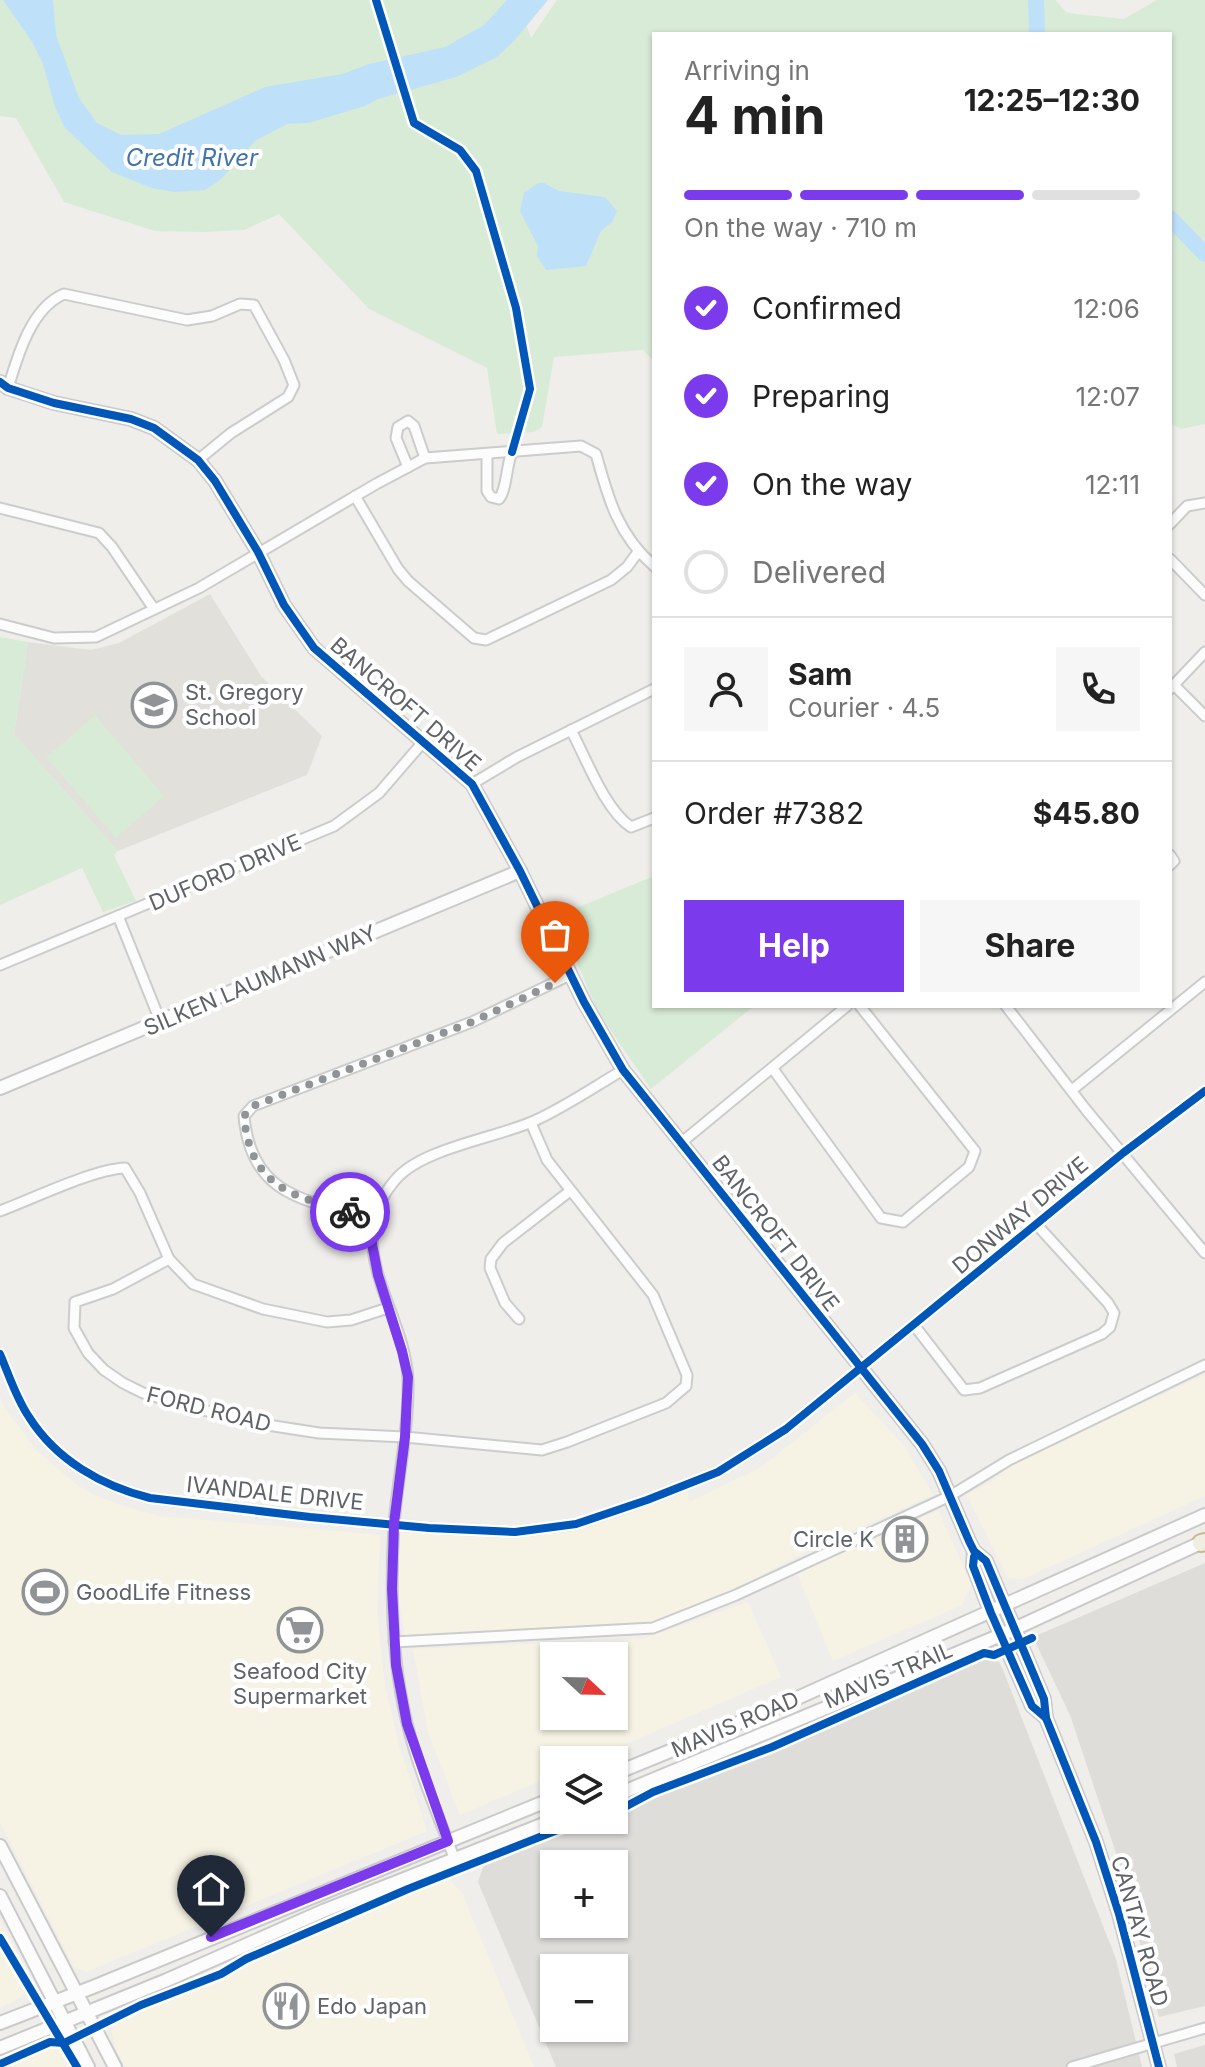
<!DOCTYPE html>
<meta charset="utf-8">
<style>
:root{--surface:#fff;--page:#f6f6f6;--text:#222;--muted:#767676;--line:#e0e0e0;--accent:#7c3aed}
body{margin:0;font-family:Inter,sans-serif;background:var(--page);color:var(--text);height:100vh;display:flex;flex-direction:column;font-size:30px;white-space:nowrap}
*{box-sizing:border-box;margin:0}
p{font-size:26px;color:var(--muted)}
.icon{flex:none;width:44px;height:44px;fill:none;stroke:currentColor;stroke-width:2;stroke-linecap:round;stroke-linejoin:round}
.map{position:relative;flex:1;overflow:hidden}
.side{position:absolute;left:652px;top:32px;width:520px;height:976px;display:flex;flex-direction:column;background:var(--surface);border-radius:0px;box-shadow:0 2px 6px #0004}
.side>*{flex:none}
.needle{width:52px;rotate:112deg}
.tools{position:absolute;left:540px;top:1642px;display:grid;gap:16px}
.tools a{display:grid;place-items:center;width:88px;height:88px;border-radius:0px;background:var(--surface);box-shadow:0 2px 6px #0004;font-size:40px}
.pin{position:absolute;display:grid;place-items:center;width:68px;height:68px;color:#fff;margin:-82px -34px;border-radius:50% 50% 50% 0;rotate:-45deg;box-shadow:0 0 8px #0007}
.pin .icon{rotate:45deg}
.courier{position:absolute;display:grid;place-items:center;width:80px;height:80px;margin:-40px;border:6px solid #7c3aed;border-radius:50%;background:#fff;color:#222;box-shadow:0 2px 10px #0007}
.headline em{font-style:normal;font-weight:700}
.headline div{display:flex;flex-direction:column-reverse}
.headline{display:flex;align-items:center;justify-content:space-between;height:136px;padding:0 32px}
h1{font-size:52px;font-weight:700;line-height:60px}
.bar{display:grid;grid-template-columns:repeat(4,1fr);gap:12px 8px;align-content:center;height:96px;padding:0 32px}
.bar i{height:10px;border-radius:6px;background:var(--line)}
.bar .on{background:var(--accent)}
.bar p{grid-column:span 4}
.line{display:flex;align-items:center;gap:20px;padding:0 32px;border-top:2px solid var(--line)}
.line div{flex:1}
.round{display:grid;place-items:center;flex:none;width:84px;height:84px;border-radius:0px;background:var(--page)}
ol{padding:0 32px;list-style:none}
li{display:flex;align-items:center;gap:24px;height:88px}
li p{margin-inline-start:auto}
li .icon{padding:8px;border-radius:50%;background:var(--accent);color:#fff;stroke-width:4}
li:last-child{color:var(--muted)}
li i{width:44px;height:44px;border:4px solid var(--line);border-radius:50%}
.action{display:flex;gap:16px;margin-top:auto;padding:16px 32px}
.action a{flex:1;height:92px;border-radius:0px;background:var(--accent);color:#fff;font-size:32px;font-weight:700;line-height:92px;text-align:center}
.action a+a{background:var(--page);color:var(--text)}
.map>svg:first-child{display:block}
.commercial{fill:#f7f3e4;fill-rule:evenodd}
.industrial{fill:#dfddda;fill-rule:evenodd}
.education{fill:#e2e0da}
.green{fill:#d8ebd6}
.water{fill:#bfe0f9}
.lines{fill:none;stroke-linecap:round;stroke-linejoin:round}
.river{stroke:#bfe0f9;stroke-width:16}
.street-casing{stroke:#cbcccc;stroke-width:13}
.secondary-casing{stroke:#cacacb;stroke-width:16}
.highway-casing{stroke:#c8b996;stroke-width:20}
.street{stroke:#fdfcfc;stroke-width:9}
.secondary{stroke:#fdfcfc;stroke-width:12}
.highway{stroke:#f0ede3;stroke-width:16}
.cycleway-casing{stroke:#fff;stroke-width:13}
.cycleway{stroke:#0057b8;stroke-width:8}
.done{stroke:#919496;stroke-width:8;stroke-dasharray:0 14.4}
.route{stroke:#7c3aed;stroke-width:10}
.labels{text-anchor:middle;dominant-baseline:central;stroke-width:8;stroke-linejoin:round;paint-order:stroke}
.poi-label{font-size:22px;fill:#5f6368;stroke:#fff;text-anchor:start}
.street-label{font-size:22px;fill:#5f6368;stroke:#fff}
.water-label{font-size:24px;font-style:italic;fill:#4174aa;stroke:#fff}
</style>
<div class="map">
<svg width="1205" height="2067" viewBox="0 0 1205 2067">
<rect width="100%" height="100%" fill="#efeeea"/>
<g class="commercial">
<path d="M1205 1375V1496L1023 1579 1008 1578 966 1494 990 1483 1016 1461Z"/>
<path d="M855 1393 904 1446 933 1495 808 1551 727 1593 654 1625 405 1636 397 1588 400 1528 500 1538 583 1529 635 1512 687 1488 689 1502 760 1468Z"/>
<path d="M0 1397 4 1407 36 1450 73 1482 92 1494 130 1508 160 1516 380 1535 377 1612 385 1686 399 1746 427 1831 86 1972 74 1967 0 1822Z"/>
<path d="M938 1510 971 1584 962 1605 833 1661 797 1573Z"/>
<path d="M748 1602 781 1677 589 1760H554V1775L460 1815 428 1732 413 1649 643 1639ZM554 1656H614V1716H554Z"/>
<path d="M441 1877 450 1880 462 1893 534 2067H125L115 2047 112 2032 118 2018 136 2003Z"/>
<path d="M0 1920 23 1964 27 1977V1987L22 1997 0 2008Z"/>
<path d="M57 2041 65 2042 79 2067H0Z"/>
</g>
<g class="industrial">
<path d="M1205 1563V2006L1159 2017 1120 1865 1070 1715 1033 1637Z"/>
<path d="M982 1656 999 1662 1003 1670 1116 1959 1142 2067H556L478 1882 486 1859 582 1820H614V1807ZM554 1864H614V1924H554ZM554 1968H614V2028H554Z"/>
<path d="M1205 2045V2067H1177L1174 2054Z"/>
</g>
<path class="education" d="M210 594 261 676 322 736 307 775 118 851 14 734 28 642 91 650 119 643Z"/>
<g class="green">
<path d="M0 0H517L531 38 557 0H1055L1067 13 1124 19 1157 0H1205V424L1181 429 1170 423V34H654V361L643 350 554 357 542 427 534 432 497 434 487 368 369 309 279 214 244 230 202 232 155 231 64 202 16 118 0 116Z"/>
<path d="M0 637 28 642 14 734 118 851 114 855 136 901 103 912 82 868 0 905Z"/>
<path d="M95 715 164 796 116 838 46 757Z"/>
<path d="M654 876V1006H754L651 1089 598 1012 557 916Z"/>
</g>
<g class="water">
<path d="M3 0H53L56 35 79 98 97 123 121 135 159 134 265 87 342 74 369 64 445 47 484 25 507 0H548L514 41 497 57 456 77 378 99 365 106 308 123 287 124 255 141 221 179 205 190 174 192 152 188 112 172 65 128 55 107 43 64 31 40Z"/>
<path d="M538 183H544L559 191 605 197 617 211 612 222 601 231 586 266 546 270 537 256 538 246 520 211 524 193Z"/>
</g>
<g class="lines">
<g class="river">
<path d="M1036 0 1037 34"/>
<path d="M1170 218 1205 254"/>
</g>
<g class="street-casing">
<g id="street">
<path d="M8 388C18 355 31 308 64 294L187 320 212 316 240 304 254 305 284 360 294 385 288 397 231 433 198 460"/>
<path d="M487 454V491L491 497 499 499C507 489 506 466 512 452"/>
<path d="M408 467 396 438 398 427 408 421 414 426 425 458"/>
<path d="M355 496 398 569 408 581 474 638 486 640 611 580 627 567 638 552"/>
<path d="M0 508 99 533 112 547 154 609"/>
<path d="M1170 524 1187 506 1205 503"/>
<path d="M1170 559 1205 595"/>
<path d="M0 624 54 638 96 637 199 588 376 484 425 458 581 446 596 454C608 498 618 535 654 566"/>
<path d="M1174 685 1205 716"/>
<path d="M1170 689 1205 652"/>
<path d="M571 730C586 758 605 810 631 827L654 818"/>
<path d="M472 784 517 757 654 689"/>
<path d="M1170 855 1174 861 1170 865"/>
<path d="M118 916 161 1023"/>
<path d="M0 965 334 826 379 793 424 741"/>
<path d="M1006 1006 1087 1111 1205 1253"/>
<path d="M773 1069 881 1218 903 1222 969 1167 975 1151 860 1006"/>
<path d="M1072 1090 1205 982"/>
<path d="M682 1142 847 1006"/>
<path d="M0 1211C32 1199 94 1169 125 1168L140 1193 169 1259 193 1284 263 1309 327 1322 351 1320 388 1308"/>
<path d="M373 1218C307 1201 251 1197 244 1116L253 1106 472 1022 570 975"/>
<path d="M169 1259 113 1289 75 1302 74 1328 88 1353 104 1370 123 1383 143 1393 199 1409 261 1424 319 1433 405 1437 542 1450 567 1442 666 1403 686 1386 687 1375 653 1295 547 1160 531 1123"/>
<path d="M519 1319 505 1303 490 1268 491 1259 503 1243 570 1191"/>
<path d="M914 1325 964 1390 980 1388 1102 1334 1110 1327 1114 1313 1108 1303 1037 1225"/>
<path d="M0 1354C9 1375 16 1398 29 1417 56 1460 102 1486 150 1498L310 1517 429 1528 515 1532 576 1524 647 1500 718 1472 786 1429 1123 1153 1205 1091"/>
<path d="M394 1642 653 1628 736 1595 950 1496 1009 1460 1205 1365"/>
<path d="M455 1860C438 1815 418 1769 407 1723 391 1658 390 1590 394 1524 398 1476 409 1428 408 1380 405 1310 338 1245 396 1179 423 1148 496 1138 534 1121 565 1107 594 1087 623 1070"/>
<path d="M1072 2067 1205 2028"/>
</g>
</g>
<g class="secondary-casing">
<g id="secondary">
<path d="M0 382 8 388 54 403 131 419 154 428 198 460 215 481 258 552 284 605 314 648 472 784 520 871 584 1002 623 1070 922 1444 939 1471 969 1541 974 1551 986 1561 1044 1699 1046 1718 1096 1842 1119 1914 1159 2067"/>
<path d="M0 1088 520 871"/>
<path d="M974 1551 973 1566 991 1613 1032 1706 1046 1718"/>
<path d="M614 1774 775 1708 1205 1515"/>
<path d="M614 1796 1001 1635 1205 1541"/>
<path d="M0 1846 115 2067"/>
<path d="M0 1896 88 2067"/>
<path d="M0 2023 93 1987 554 1798"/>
<path d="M0 2048 167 1980 323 1911 554 1820"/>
</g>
</g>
<g class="highway-casing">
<path id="highway" d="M1201 1543 1205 1542"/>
</g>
<use href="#street" class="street"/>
<use href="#secondary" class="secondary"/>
<use href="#highway" class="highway"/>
<g class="cycleway-casing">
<g id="cycleway">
<path d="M376 0 414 123 460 150 476 171 516 308 530 389 512 452"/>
<path d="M0 382 8 388 54 403 131 419 154 428 198 460 215 481 258 552 284 605 314 648 472 784 520 871 584 1002 623 1070 922 1444 939 1471 969 1541 974 1551 986 1561 1044 1699 1046 1718 1096 1842 1119 1914 1159 2067"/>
<path d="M0 1354C9 1375 16 1398 29 1417 56 1460 102 1486 150 1498L310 1517 429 1528 515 1532 576 1524 647 1500 718 1472 786 1429 1123 1153 1205 1091"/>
<path d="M974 1557 973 1566 991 1613 1032 1706 1046 1718"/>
<path d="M614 1809H621L653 1792 772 1747 984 1653 994 1655 1032 1638"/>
<path d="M0 1938 77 2067"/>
<path d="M0 2064 50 2042 64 2043 141 2005 221 1974 246 1959 408 1889 583 1820"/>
</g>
</g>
<use href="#cycleway" class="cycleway"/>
</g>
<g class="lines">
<path class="done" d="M350 1212C290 1196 250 1185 244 1116L253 1106 472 1022 555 983"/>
<path class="route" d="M211 1937 448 1841 407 1724 396 1665 392 1589 394 1523 405 1437 408 1377 402 1351 378 1275 372 1244 373 1218 350 1212"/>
</g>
<defs>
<g id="school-ring" transform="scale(2.3)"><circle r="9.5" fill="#fff" stroke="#919496" stroke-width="1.5"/><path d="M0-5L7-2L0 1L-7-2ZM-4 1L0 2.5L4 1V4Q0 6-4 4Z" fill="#919496"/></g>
<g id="building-ring" transform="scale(2.3)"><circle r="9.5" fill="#fff" stroke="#919496" stroke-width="1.5"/><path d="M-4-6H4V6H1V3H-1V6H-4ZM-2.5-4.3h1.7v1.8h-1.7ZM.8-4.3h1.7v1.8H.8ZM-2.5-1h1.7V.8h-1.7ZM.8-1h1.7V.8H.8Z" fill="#919496"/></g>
<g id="stadium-ring" transform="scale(2.3)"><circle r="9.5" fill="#fff" stroke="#919496" stroke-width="1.5"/><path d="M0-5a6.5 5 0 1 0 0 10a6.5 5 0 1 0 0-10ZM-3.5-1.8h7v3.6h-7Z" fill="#919496"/></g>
<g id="supermarket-ring" transform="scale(2.3)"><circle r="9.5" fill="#fff" stroke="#919496" stroke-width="1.5"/><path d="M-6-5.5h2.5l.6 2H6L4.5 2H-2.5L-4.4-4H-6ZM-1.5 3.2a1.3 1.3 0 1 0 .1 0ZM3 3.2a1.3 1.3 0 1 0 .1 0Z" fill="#919496"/></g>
<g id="restaurant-ring" transform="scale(2.3)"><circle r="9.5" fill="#fff" stroke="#919496" stroke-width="1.5"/><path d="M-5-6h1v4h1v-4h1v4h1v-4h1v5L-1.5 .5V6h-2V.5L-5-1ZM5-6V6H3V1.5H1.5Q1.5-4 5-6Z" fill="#919496"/></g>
</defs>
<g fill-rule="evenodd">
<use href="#school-ring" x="154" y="705"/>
<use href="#building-ring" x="905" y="1539"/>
<use href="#stadium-ring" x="45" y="1592"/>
<use href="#supermarket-ring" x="300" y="1630"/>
<use href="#restaurant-ring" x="286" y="2006"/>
</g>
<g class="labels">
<g class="poi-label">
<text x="185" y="692">St. Gregory<tspan x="185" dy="25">School</tspan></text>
<text x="874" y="1539" text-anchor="end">Circle K</text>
<text x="76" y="1592">GoodLife Fitness</text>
<text x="300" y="1671" text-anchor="middle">Seafood City<tspan x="300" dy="25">Supermarket</tspan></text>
<text x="317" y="2006">Edo Japan</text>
</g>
<g class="street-label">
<text transform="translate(406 704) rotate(41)">BANCROFT DRIVE</text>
<text transform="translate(225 872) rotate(-23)">DUFORD DRIVE</text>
<text transform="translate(260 980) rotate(-23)">SILKEN LAUMANN WAY</text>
<text transform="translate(1020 1215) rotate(-40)">DONWAY DRIVE</text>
<text transform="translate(776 1233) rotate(52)">BANCROFT DRIVE</text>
<text transform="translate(209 1409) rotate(14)">FORD ROAD</text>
<text transform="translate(275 1493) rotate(6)">IVANDALE DRIVE</text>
<text transform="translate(888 1675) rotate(-23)">MAVIS TRAIL</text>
<text transform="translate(735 1724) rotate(-23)">MAVIS ROAD</text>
<text transform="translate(1140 1931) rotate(74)">CANTAY ROAD</text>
</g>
<g class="water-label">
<text x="192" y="157">Credit River</text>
</g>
</g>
</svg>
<div class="tools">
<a><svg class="needle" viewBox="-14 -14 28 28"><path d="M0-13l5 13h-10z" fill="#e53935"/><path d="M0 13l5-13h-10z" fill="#767676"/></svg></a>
<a><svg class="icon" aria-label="layers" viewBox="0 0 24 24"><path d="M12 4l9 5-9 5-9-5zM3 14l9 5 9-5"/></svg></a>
<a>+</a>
<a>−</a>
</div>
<div class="pin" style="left:555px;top:983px;background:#ea580c"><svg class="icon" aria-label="bag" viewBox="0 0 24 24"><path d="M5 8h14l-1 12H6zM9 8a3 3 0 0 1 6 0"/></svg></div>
<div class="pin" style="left:211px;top:1937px;background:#1f2937"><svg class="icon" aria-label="home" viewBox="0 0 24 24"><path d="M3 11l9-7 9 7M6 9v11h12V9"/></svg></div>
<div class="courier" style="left:350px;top:1212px"><svg class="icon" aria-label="bike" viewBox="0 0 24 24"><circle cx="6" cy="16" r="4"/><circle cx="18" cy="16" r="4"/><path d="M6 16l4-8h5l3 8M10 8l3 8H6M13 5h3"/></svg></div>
<section class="side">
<div class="headline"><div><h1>4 min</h1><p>Arriving in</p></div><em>12:25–12:30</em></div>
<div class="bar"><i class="on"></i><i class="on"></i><i class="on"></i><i></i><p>On the way · 710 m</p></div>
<ol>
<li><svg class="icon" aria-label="check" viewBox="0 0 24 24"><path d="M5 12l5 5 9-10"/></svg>Confirmed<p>12:06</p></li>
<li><svg class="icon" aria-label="check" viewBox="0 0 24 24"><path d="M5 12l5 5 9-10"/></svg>Preparing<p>12:07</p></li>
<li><svg class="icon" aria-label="check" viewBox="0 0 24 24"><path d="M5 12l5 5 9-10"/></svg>On the way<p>12:11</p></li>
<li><i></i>Delivered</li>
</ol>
<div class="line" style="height:144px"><a class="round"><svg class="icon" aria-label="person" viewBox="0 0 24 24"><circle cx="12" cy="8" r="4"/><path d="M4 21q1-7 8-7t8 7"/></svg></a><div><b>Sam</b><p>Courier · 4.5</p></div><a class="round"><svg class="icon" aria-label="phone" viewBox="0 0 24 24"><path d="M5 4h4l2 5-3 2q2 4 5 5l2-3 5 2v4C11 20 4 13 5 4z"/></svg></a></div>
<div class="line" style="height:104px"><div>Order #7382</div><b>$45.80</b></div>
<div class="action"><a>Help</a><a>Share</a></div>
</section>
</div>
